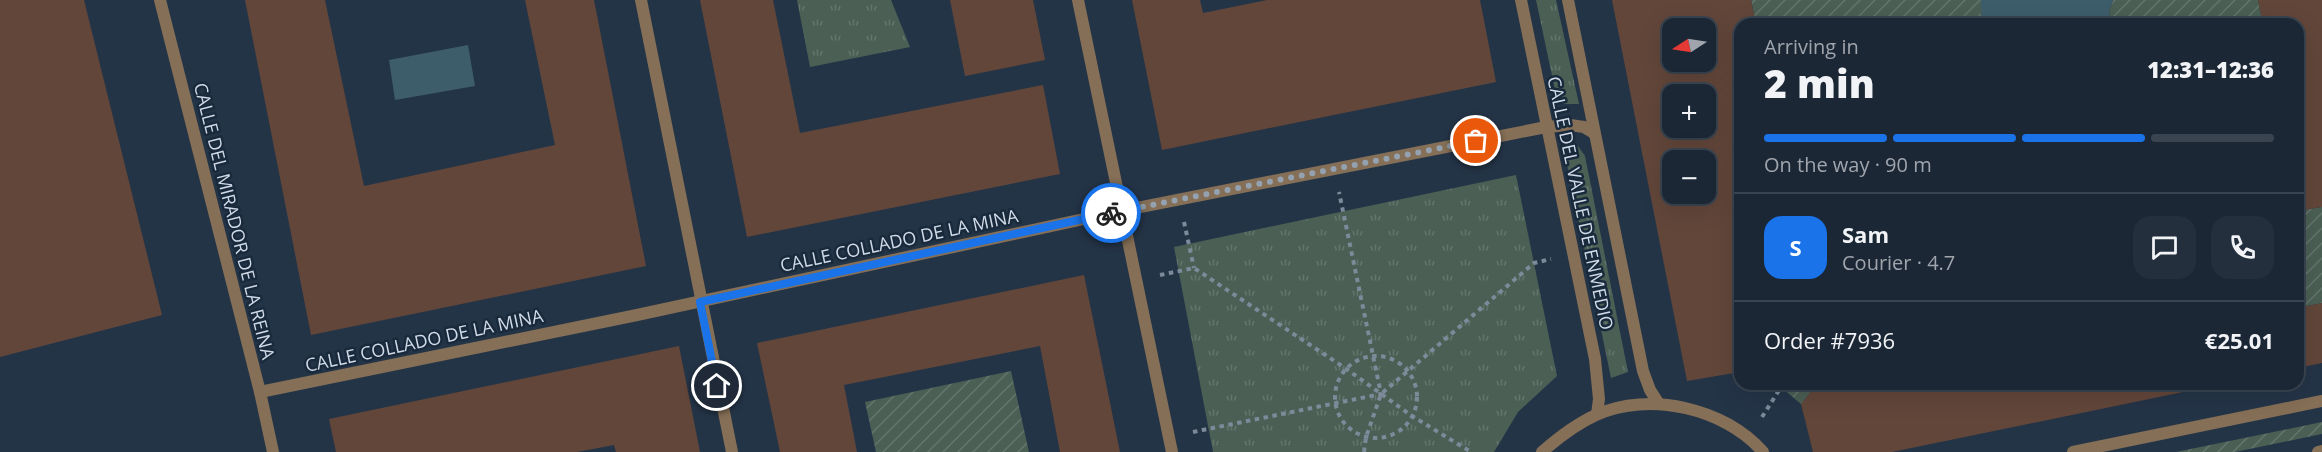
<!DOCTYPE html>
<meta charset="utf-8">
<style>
:root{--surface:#1b2735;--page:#242f3d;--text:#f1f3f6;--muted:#a0a5ad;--line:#394450;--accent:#1a73e8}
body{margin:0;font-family:"Open Sans",sans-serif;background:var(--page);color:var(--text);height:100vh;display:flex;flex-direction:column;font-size:22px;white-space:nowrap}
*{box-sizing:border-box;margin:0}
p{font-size:20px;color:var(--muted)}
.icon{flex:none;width:33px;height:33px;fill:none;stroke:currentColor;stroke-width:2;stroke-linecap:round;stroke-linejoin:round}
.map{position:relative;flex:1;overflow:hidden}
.side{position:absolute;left:1734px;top:18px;width:570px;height:372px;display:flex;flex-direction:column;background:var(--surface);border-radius:18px;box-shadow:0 6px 24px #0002,0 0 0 2px var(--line)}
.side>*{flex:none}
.needle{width:39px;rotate:258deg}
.fabs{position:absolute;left:1662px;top:18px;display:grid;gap:12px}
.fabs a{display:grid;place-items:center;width:54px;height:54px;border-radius:12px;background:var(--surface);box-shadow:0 6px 24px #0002,0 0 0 2px var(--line);font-size:30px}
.pin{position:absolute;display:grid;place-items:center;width:51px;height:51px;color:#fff;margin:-26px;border:3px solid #fff;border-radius:50%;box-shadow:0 2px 6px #0007}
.courier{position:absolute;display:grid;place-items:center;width:60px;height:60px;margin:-30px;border:4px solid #1a73e8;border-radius:50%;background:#fff;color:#222;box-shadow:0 2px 8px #0007}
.headline em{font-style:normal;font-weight:800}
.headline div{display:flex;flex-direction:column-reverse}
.headline{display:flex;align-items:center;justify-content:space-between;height:102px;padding:0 30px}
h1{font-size:39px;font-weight:800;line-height:45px}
.bar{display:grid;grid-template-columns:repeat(4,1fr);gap:9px 6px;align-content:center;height:72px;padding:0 30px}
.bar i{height:8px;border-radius:4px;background:var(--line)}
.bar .selected{background:var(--accent)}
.bar p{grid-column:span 4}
.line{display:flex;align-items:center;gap:15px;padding:0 30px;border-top:2px solid var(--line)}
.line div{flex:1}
.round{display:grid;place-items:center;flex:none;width:63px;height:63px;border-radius:18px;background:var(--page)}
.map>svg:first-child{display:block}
.grass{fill:url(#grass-tufts)}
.garden{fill:url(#garden-furrows)}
.water{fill:#3e5d6b}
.building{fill:#62463a;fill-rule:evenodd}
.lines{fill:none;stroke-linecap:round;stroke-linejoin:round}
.path{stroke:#7d8a9a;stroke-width:4;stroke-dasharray:4.5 4.5;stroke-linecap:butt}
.street{stroke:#856f56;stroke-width:12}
.done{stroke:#94a1b0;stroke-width:6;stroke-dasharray:0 10.8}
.route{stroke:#1a73e8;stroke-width:8}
.labels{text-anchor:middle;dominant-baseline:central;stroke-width:5;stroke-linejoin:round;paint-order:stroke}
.street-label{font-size:18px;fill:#d1dbe8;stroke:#1a2a3d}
</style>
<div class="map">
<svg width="2322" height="452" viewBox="0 0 2322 452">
<defs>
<pattern id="grass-tufts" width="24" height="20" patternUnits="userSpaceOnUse" patternTransform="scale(1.5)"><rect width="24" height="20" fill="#4b5f54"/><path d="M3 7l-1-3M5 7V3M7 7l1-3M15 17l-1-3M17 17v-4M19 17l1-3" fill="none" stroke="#64756d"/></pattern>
<pattern id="garden-furrows" width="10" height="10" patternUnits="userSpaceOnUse" patternTransform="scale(1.5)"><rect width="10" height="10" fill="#4b5f54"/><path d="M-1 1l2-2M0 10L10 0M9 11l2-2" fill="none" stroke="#64756d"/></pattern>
</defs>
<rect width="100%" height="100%" fill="#243447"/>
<g class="grass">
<path d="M797 0H891L910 47 810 67Z"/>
<path d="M1536 0H1556L1579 104H1558Z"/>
<path d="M1563 145 1578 146 1585 156 1628 372 1611 378Z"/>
<path d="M1516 175 1557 376 1518 412 1494 452H1213L1174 247Z"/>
</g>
<g class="garden">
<path d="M1751 0H1981V13L1985 24H1756Z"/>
<path d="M2113 0H2258L2263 24H2122L2110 18 2109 11Z"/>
<path d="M2298 186 2303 210 2322 207V303L2298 308Z"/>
<path d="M1011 371 1029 452H876L865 402Z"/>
<path d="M1777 384H1817L1801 404Z"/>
<path d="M2322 422V434L2235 452H2176Z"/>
</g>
<g class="water">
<path d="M1981 0H2113L2109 11 2110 18 2122 24H1985L1981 13Z"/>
<path d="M468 45 475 86 395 100 389 60Z"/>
</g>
<g class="building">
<path d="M0 0H84L162 315 0 357Z"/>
<path d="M245 0H325L364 186 555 145 525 0H594L646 266 311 335Z"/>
<path d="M700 0H773L800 133 1043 85 1060 174 747 237Z"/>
<path d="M950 0H1033L1045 60 965 76Z"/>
<path d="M1132 0H1200L1203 13 1267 0H1480L1496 82 1162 150Z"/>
<path d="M1612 0H1751L1756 24H1740V372L1687 381ZM1672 28H1706V62H1672ZM1672 94H1706V128H1672ZM1672 160H1706V194H1672Z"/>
<path d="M2258 0H2322V207L2303 210 2298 186V24H2263Z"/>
<path d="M1084 275 1120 452H1060L1040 346 844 385 857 452H780L757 343Z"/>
<path d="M2322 303V363L2298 368V308Z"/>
<path d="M679 346 700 452H616L614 445 577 452H336L329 419Z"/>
<path d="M1817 384H2217V385L1892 452H1813L1801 404Z"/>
</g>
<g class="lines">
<g class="path">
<path d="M1184 222 1194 268"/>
<path d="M1160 275 1194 268 1345 368 1412 416 1471 452"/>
<circle cx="1376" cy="397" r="41"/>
<path d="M1762 417 1783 384"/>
<path d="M1193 432 1381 394 1339 192"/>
<path d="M1364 452 1366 437 1381 394 1534 263 1551 259"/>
</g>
<g class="street">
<path d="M160 0 260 392 273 452"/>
<path d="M641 0 732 452"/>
<path d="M1078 0 1172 452"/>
<path d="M1521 0 1595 359 1599 399 1597 414"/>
<path d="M1568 0 1643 371 1650 390 1659 404"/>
<path d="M260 392 637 315 1121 211 1476 141 1546 127 1570 125 1584 127 1594 133"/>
<path d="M1542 452C1558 438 1576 424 1596 415 1649 391 1725 408 1763 452"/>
<path d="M2073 452 2322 401"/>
<path d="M2318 452 2322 451"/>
</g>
</g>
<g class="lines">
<path class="done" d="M1111 213 1476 141"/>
<path class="route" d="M717 386 700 302 1111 213"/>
</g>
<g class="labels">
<g class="street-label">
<text transform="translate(1581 203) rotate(78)">CALLE DEL VALLE DE ENMEDIO</text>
<text transform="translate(235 221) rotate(76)">CALLE DEL MIRADOR DE LA REINA</text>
<text transform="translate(899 240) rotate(-12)">CALLE COLLADO DE LA MINA</text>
<text transform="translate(424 340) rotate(-12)">CALLE COLLADO DE LA MINA</text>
</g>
</g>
</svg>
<div class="fabs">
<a><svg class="needle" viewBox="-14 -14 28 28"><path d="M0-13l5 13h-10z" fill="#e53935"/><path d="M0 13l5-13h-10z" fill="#a0a5ad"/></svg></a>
<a>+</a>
<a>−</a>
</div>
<div class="pin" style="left:1476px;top:141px;background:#ea580c"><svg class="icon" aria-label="bag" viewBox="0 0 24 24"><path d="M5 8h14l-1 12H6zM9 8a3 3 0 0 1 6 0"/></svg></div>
<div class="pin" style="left:717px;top:386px;background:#1f2937"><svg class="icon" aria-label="home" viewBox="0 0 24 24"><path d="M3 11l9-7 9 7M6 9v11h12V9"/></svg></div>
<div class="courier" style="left:1111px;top:213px"><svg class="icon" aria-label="bike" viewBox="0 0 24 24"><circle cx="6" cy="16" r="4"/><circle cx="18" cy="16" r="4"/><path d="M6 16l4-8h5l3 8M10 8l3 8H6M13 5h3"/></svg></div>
<section class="side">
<div class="headline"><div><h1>2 min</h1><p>Arriving in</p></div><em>12:31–12:36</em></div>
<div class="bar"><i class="selected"></i><i class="selected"></i><i class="selected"></i><i></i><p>On the way · 90 m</p></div>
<div class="line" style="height:108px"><b class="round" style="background:var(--accent);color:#fff">S</b><div><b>Sam</b><p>Courier · 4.7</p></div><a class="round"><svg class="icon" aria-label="chat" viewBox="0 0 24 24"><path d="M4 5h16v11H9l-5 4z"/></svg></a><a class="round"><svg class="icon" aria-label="phone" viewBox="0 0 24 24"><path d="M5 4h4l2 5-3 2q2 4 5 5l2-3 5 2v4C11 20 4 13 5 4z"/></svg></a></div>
<div class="line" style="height:78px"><div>Order #7936</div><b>€25.01</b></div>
</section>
</div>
